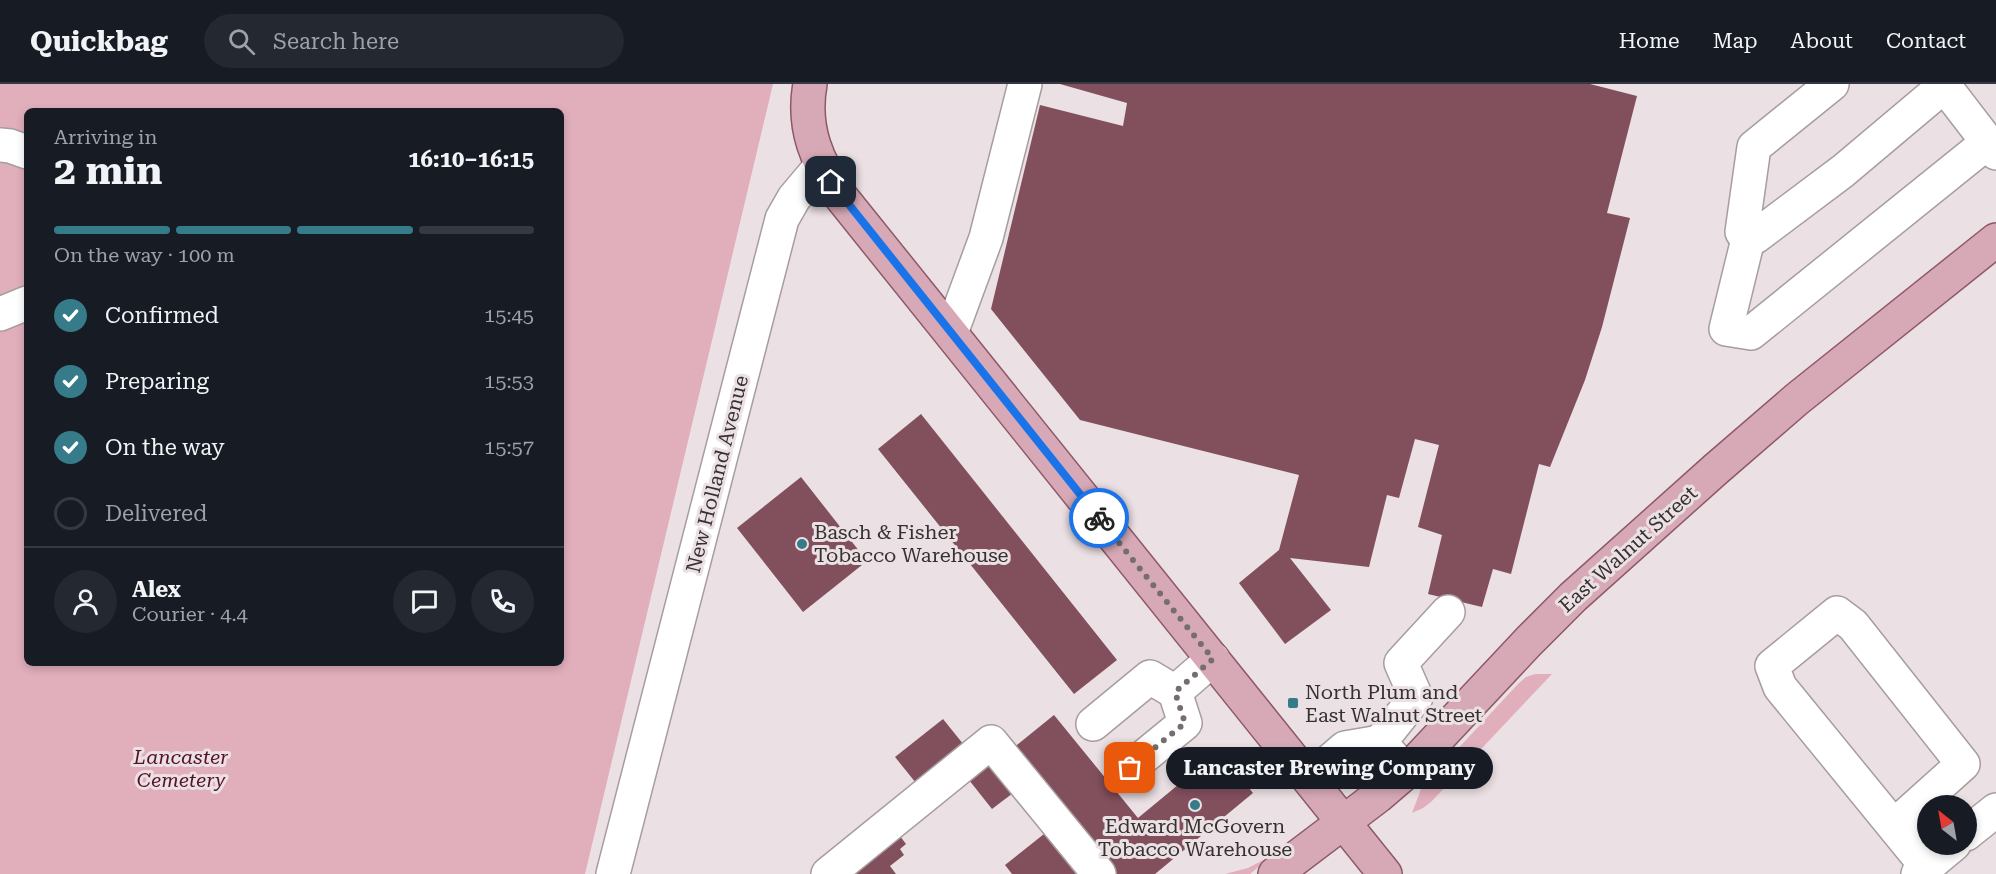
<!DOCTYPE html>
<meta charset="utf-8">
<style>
:root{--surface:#171b24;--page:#242831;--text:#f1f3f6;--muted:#9ea1a6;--line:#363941;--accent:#367b89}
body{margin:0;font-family:"Roboto Serif",serif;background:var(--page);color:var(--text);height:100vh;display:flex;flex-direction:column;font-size:22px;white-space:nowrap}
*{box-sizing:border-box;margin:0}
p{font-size:20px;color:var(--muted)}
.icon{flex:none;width:33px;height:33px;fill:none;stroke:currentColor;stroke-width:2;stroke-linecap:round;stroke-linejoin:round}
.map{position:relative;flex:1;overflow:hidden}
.side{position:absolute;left:24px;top:24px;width:540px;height:558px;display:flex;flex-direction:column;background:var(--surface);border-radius:9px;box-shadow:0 3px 9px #0003}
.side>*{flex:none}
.needle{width:39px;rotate:329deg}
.tools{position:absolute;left:1917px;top:711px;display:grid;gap:12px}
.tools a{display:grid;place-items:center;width:60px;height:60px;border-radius:50%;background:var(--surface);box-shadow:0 3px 9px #0003;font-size:30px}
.pin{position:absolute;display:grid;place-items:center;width:51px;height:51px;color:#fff;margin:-26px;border-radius:12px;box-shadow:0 3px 9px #0006}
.courier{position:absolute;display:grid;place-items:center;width:60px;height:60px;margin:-30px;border:4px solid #1a73e8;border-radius:50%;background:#fff;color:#222;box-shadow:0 2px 8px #0007}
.bubble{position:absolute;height:42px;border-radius:21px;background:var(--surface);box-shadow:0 3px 9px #0003;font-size:20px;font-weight:700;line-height:42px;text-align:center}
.overview em{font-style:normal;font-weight:700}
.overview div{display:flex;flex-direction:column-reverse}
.overview{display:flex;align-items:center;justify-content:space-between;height:102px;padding:0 30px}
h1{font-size:39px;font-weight:700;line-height:45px}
.bar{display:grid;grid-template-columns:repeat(4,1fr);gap:9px 6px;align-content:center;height:72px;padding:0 30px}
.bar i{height:8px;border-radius:4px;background:var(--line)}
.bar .on{background:var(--accent)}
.bar p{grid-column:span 4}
.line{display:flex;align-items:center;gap:15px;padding:0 30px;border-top:2px solid var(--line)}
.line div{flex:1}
.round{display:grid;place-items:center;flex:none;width:63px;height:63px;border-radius:32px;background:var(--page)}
ol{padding:0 30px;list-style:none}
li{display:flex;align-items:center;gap:18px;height:66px}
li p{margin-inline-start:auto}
li .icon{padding:6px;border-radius:50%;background:var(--accent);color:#fff;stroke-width:4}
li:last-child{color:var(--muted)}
li i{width:33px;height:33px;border:3px solid var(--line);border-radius:50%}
header{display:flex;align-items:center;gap:36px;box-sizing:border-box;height:84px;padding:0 30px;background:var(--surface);border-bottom:2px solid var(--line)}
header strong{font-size:28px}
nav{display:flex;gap:33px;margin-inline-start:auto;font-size:21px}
.search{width:420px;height:54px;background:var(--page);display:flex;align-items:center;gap:15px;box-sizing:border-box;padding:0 21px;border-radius:33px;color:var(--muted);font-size:22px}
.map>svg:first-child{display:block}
.green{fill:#e1afbb;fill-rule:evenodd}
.building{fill:#824f5d}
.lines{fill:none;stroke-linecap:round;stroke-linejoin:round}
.minor-casing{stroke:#a79d9f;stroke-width:36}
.major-casing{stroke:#8d5968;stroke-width:36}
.minor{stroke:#fff;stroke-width:33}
.major{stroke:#d7a9b6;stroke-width:33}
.done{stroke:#756e6f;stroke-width:6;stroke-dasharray:0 10.8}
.route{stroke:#1a73e8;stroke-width:8}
.poi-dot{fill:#367b89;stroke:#ebe0e3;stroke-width:2}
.labels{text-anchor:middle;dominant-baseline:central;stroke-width:6;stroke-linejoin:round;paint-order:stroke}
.street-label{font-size:20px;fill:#353131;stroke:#ebe0e3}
.poi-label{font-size:20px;fill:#353131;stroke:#ebe0e3;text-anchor:start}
.park-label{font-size:20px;font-style:italic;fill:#56122b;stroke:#ebe0e3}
</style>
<header>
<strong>Quickbag</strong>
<div class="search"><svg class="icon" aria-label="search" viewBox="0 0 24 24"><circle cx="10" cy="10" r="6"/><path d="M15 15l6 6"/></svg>Search here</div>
<nav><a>Home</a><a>Map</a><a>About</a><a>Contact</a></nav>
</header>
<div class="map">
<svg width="1996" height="790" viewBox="0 0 1996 790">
<rect width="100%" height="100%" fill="#ebe0e3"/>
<g class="green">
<path d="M0 0H773L585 790H0ZM27 27H561V579H27Z"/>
<path d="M1535 590H1552L1431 718 1423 724 1412 729 1421 705 1427 698 1518 600 1526 593Z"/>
<path d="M1271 772 1250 790H1225L1248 784Z"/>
</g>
<g class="building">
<path d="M1060 0H1590L1637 12 1607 129 1630 134 1602 243 1585 296 1550 383 1539 380 1511 490 1493 485 1482 523 1428 510 1442 451 1418 443 1439 361 1415 355 1399 414 1387 411 1369 483 1290 474 1331 526 1285 560 1239 499 1279 466 1299 391 1080 336 991 225 1040 21 1123 42 1127 19Z"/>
<path d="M921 330 1117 576 1074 610 878 365Z"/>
<path d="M801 393 867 477 803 528 737 444Z"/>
<path d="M1054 631 1138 734 1219 667 1253 709 1155 790H1107L1007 669Z"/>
<path d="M943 635 968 666 920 704 895 673Z"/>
<path d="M994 677 1017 706 992 725 969 696Z"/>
<path d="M897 748 906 760 900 765 904 771 890 782 896 790H857L853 786Z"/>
<path d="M1044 750 1076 790H1012L1005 781Z"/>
</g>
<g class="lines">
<g class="minor-casing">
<g id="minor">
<path d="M1832 0 1754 63 1742 148 1755 153 1843 87 1944 2"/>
<path d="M1943 0 1996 69"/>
<path d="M0 61 10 62 27 68"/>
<path d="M1749 151 1726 245 1751 249 1988 58"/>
<path d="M0 230 27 219"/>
<path d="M951 249 986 154 1025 0"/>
<path d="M1093 640 1150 593 1175 608 1213 575"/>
<path d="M1130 684 1185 639 1175 608"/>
<path d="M1406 688 1380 658 1416 613 1401 579 1448 528"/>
<path d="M1309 695 1345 664 1380 658"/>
<path d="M1894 742 1963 680 1853 541 1837 529 1772 582 1780 603 1927 783"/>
<path d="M1966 750 1996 726"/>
<path d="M613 790 782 135 794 114 821 82"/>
<path d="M828 790 991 658 1099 790"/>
<path d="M1918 790 1954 760"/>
</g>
</g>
<g class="major-casing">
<g id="major">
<path d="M810 0C802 44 817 79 842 114L1385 790"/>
<path d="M1275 790 1378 712 1406 688 1529 557 1573 513 1716 385 1797 315 1996 156"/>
</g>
</g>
<use href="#minor" class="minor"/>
<use href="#major" class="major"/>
</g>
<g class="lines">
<path class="done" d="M1099 434 1213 575 1175 608 1185 639 1130 684"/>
<path class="route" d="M831 98 1099 434"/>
</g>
<g class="poi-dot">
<circle cx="802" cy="460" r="6"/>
<rect x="1287" y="613" width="12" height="12" rx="3"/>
<circle cx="1195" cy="721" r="6"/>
</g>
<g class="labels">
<g class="street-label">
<text transform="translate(717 390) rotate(-76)">New Holland Avenue</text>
<text transform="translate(1628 465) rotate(-42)">East Walnut Street</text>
</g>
<g class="poi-label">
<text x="814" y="448">Basch &amp; Fisher<tspan x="814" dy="23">Tobacco Warehouse</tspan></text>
<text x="1305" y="608">North Plum and<tspan x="1305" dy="23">East Walnut Street</tspan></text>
<text x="1195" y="742" text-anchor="middle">Edward McGovern<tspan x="1195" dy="23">Tobacco Warehouse</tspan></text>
</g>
<g class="park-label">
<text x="181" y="673">Lancaster<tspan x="181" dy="23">Cemetery</tspan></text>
</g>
</g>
</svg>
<div class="tools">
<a><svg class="needle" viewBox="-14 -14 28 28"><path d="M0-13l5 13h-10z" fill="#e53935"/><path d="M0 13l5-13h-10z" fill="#9ea1a6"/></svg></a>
</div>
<div class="pin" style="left:1130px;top:684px;background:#ea580c"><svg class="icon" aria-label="bag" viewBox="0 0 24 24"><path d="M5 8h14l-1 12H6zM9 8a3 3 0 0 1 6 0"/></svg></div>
<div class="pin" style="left:831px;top:98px;background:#1f2937"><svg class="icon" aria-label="home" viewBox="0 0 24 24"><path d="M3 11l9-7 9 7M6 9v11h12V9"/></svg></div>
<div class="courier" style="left:1099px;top:434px"><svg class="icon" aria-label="bike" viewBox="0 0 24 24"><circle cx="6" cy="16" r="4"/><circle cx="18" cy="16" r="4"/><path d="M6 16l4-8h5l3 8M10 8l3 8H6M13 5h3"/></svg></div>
<div class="bubble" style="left:1166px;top:663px;width:327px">Lancaster Brewing Company</div>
<section class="side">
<div class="overview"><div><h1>2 min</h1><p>Arriving in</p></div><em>16:10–16:15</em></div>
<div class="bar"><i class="on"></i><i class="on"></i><i class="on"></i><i></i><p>On the way · 100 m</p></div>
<ol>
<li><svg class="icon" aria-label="check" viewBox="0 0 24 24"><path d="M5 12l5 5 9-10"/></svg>Confirmed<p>15:45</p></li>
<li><svg class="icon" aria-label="check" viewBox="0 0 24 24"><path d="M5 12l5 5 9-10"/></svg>Preparing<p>15:53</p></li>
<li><svg class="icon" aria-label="check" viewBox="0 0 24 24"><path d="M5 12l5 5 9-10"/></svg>On the way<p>15:57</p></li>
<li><i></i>Delivered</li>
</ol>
<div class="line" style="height:108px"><a class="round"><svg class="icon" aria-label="person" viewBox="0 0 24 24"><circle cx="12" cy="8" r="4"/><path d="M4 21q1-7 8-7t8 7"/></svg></a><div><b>Alex</b><p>Courier · 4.4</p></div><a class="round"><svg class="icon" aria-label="chat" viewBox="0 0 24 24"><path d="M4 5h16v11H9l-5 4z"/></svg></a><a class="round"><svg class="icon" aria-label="phone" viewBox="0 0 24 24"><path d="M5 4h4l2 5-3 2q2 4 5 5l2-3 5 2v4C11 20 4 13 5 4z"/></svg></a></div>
</section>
</div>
